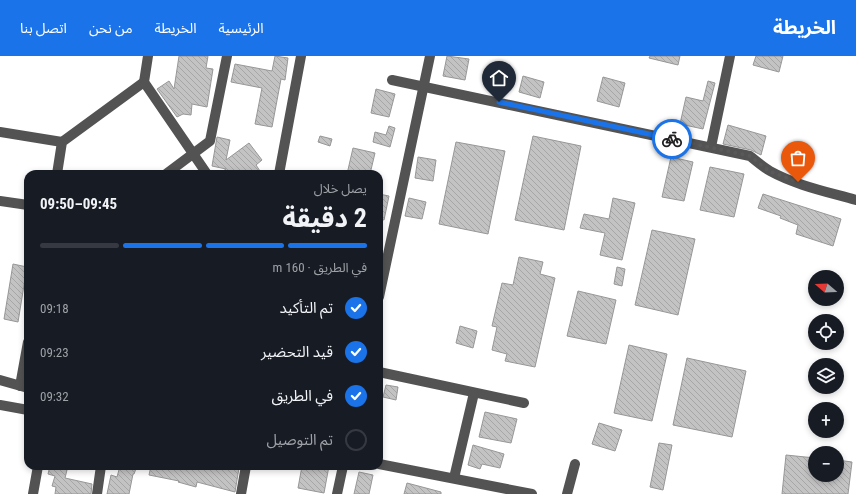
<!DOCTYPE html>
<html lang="ar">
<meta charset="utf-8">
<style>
:root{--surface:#171b24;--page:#20242c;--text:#f1f3f6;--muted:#9ea1a6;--line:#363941;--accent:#1a73e8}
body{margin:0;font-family:"Roboto Condensed","Noto Sans Arabic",sans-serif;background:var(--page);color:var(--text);direction:rtl;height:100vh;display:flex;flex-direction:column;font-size:15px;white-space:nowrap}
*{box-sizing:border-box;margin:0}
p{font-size:13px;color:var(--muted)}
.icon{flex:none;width:22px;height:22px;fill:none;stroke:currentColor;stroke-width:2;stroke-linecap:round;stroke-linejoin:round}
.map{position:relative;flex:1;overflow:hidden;direction:ltr}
.panel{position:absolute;left:24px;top:114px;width:359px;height:300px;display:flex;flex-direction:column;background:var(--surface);border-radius:12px;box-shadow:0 2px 6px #0003;direction:rtl}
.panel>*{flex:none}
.needle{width:26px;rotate:289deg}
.tools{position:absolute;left:808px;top:214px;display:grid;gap:8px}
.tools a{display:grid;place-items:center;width:36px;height:36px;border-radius:50%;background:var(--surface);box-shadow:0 2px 6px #0003;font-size:20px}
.pin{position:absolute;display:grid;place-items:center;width:34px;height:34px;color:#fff;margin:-41px -17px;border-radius:50% 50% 50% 0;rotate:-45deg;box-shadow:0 0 4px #0007}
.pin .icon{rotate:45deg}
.courier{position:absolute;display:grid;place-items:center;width:40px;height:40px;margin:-20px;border:3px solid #1a73e8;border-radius:50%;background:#fff;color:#222;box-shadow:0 1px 5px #0007}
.summary em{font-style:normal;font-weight:700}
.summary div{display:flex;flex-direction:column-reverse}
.summary{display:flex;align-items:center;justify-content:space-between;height:68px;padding:0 16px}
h1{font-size:26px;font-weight:700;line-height:30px}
.bar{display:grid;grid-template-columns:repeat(4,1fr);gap:6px 4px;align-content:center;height:48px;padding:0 16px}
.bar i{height:5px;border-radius:3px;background:var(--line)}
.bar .active{background:var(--accent)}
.bar p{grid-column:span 4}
ol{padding:0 16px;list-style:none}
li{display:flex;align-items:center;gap:12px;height:44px}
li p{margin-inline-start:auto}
li .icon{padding:4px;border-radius:50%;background:var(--accent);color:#fff;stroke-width:4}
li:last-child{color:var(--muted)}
li i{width:22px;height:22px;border:2px solid var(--line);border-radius:50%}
header{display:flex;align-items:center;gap:24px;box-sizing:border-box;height:56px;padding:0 20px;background:var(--accent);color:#fff}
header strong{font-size:19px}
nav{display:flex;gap:22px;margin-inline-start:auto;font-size:14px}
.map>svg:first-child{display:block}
.building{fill:url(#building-back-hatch);stroke:#979797}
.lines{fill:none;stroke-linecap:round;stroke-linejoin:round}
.minor{stroke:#535353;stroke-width:10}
.done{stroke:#595959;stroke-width:4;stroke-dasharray:0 7.2}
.route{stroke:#1a73e8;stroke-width:5}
</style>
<header>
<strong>الخريطة</strong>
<nav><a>الرئيسية</a><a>الخريطة</a><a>من نحن</a><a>اتصل بنا</a></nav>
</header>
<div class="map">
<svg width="856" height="438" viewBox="0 0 856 438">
<defs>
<pattern id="building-back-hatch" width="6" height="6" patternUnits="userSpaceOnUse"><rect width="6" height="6" fill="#c3c3c3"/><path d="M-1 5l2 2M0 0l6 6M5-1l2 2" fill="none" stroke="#a6a6a6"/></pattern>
</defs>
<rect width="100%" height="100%" fill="#fff"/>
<g class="building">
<path d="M179 0H208L206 12 213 13 207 51 192 48 191 59 183 58 177 61 157 33 169 25 174 33Z"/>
<path d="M275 0 288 2 285 24 281 23 272 71 255 68 262 32 231 26 235 8 272 15Z"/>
<path d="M447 0 469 3 465 24 443 20Z"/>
<path d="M650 0H680L678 9 649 2Z"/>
<path d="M756 0H783L779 16 753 9Z"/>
<path d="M523 20 544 26 540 42 519 36Z"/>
<path d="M603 21 625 27 619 51 597 45Z"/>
<path d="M708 25 715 27 703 73 680 68 686 41 703 45Z"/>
<path d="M376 33 395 38 389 61 371 57Z"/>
<path d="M728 69 766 80 761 99 751 94 723 88Z"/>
<path d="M389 70 395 72 390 91 373 86 375 76 386 79Z"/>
<path d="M320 80 332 83 330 90 318 86Z"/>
<path d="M533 80 581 90 564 174 515 164Z"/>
<path d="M217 81 230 84 226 104 249 87 262 104 256 109 262 118H219L226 113 212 110Z"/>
<path d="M456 86 505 95 488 178 439 168Z"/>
<path d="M353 92 375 97 370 118H347Z"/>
<path d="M418 101 436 104 433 125 415 122Z"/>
<path d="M671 101 693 106 684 145 662 141Z"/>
<path d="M710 111 744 118 734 161 700 154Z"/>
<path d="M379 138 389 140 384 164 379 163Z"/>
<path d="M763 138 841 163 833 190 796 178 798 169 780 162 781 160 758 152Z"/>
<path d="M409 142 426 146 422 163 405 160Z"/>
<path d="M613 142 635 147 622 204 600 199 605 177 580 172 584 158 609 163Z"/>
<path d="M652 174 695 183 678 259 635 249Z"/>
<path d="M519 201 543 206 540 218 555 222 535 311 505 305 507 298 492 294 497 271 492 270 502 227 513 229Z"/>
<path d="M13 208 27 211 18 266 4 263Z"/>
<path d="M617 211 625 213 622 230 614 228Z"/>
<path d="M578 235 616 244 606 288 567 280Z"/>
<path d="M460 270 477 275 473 292 456 287Z"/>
<path d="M629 289 667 298 652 365 614 357Z"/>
<path d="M687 302 746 315 732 381 673 369Z"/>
<path d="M386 329 398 331 396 344 383 341Z"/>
<path d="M485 356 517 363 511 387 479 381Z"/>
<path d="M599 367 622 374 615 395 592 388Z"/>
<path d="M659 387 672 389 663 434 650 431Z"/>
<path d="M473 389 504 398 500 412 482 408 480 413 468 409Z"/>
<path d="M786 399 815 402V419H837V404L852 406 848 438H782Z"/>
<path d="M50 410H68L65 422 92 428 91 438H55L56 431 52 430 55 420 48 418Z"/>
<path d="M120 410H137L134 418H133L129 438H107L111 419 117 421Z"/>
<path d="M151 410H229L239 412 235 436 197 426 196 431 178 426 179 425 149 419Z"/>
<path d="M302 410H329L324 437 298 432Z"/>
<path d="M359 416 373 419 369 438H354Z"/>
<path d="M407 427 441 436V438H404Z"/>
</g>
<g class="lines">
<g class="minor">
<path d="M148 0 144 26 207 118"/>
<path d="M392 24 750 100C756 105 763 111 770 115 795 129 828 136 856 144"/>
<path d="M0 76 62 86"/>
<path d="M711 91 730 0"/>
<path d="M57 118 62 86 144 26"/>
<path d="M166 118 210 85 227 0"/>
<path d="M279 118 301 0"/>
<path d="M0 145 28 149"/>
<path d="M379 241 430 0"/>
<path d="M379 316 524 347"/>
<path d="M0 324 28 332"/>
<path d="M20 330 28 286"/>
<path d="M0 349 28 354"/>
<path d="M379 408 532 438"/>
<path d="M454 422 474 337"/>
<path d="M33 438 38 410"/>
<path d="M97 438 101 410"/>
<path d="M241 438 246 410"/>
<path d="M337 438 343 410"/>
<path d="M567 438 575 408"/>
</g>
</g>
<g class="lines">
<path class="done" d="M672 83 750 100 769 115 798 126"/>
<path class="route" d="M499 46 672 83"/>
</g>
</svg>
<div class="tools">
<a><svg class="needle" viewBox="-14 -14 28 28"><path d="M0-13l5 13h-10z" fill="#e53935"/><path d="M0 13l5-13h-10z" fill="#9ea1a6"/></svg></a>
<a><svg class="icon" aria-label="locate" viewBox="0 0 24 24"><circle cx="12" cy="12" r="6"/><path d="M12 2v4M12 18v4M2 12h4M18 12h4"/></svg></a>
<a><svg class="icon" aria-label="layers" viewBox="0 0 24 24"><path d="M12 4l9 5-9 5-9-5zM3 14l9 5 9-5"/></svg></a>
<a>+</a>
<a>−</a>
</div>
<div class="pin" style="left:798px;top:126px;background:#ea580c"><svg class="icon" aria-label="bag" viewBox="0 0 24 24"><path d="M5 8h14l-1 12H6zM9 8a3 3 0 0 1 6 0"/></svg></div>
<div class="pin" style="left:499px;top:46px;background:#1f2937"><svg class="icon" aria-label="home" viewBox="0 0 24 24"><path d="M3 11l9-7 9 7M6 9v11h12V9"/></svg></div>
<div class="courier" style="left:672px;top:83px"><svg class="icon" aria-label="bike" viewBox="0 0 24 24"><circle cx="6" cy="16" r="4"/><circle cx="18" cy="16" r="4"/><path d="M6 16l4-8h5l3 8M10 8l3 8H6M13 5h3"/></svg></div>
<section class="panel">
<div class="summary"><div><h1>2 دقيقة</h1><p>يصل خلال</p></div><em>09:45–09:50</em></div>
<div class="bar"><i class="active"></i><i class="active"></i><i class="active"></i><i></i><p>في الطريق · 160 m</p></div>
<ol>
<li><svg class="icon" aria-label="check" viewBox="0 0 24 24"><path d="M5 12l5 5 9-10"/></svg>تم التأكيد<p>09:18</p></li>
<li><svg class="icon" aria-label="check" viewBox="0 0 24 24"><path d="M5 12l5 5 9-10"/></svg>قيد التحضير<p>09:23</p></li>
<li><svg class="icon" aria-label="check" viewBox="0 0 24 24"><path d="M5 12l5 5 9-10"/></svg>في الطريق<p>09:32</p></li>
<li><i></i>تم التوصيل</li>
</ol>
</section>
</div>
